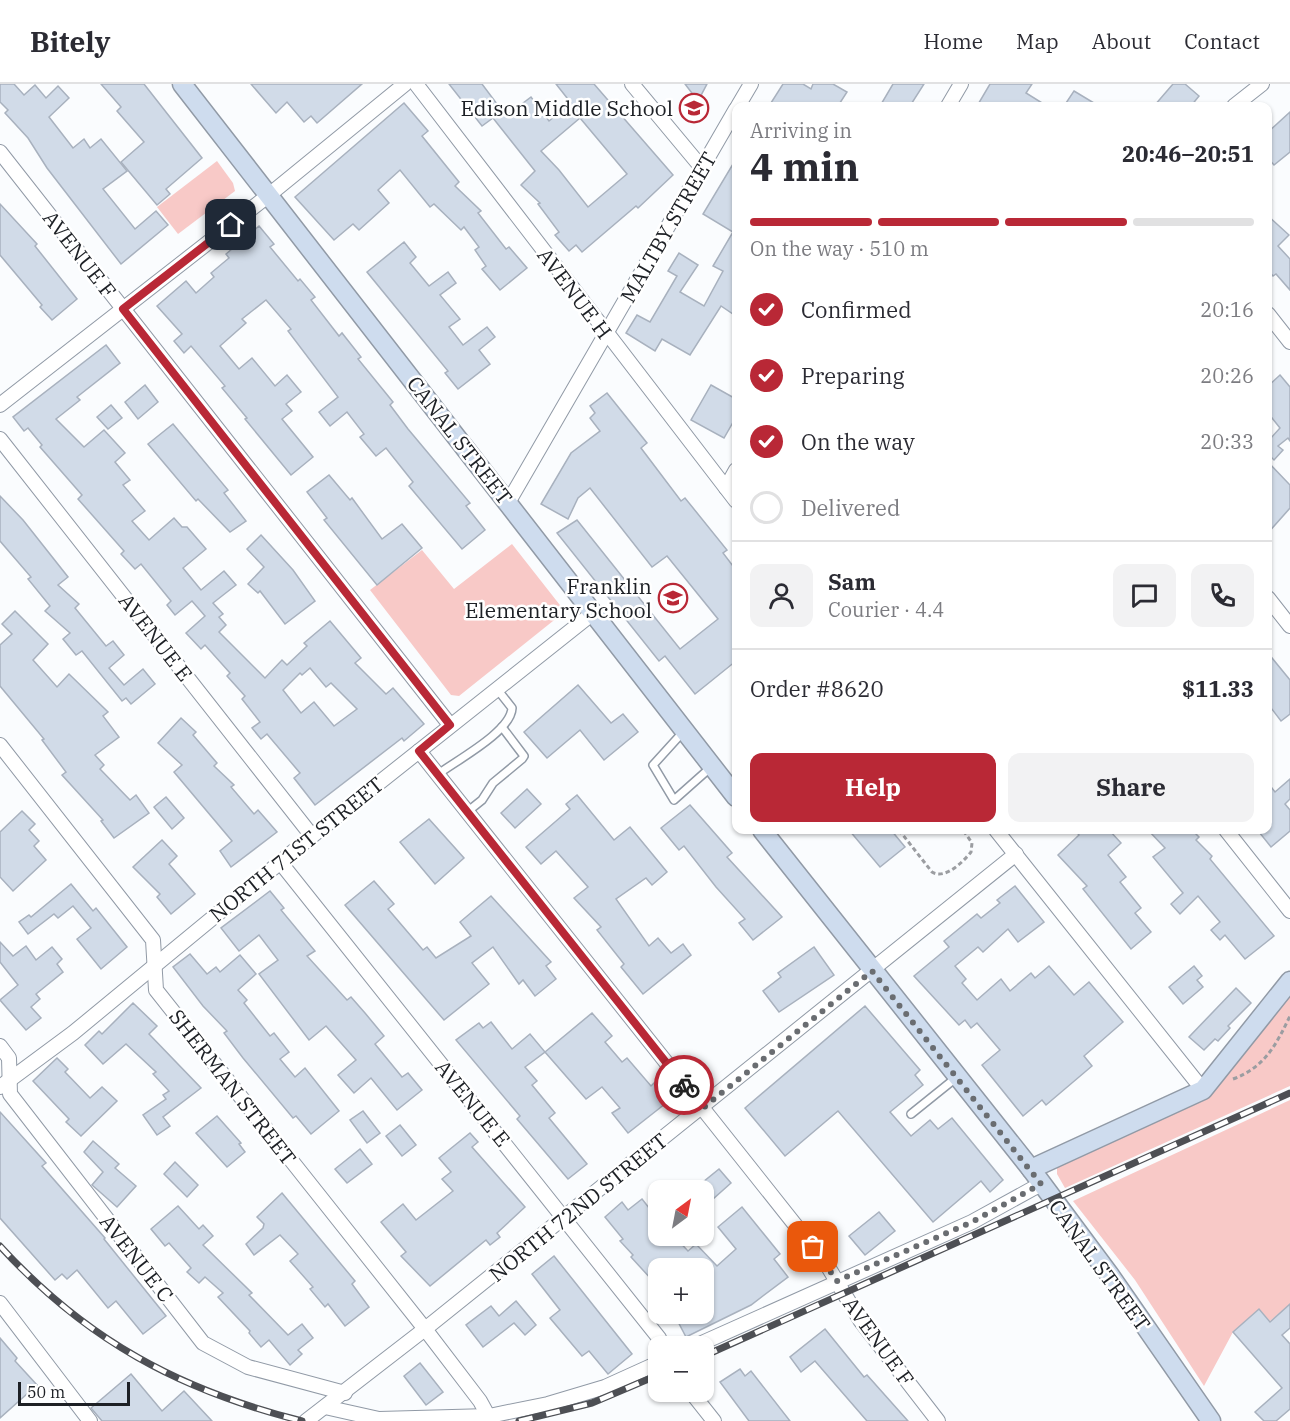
<!DOCTYPE html>
<meta charset="utf-8">
<style>
:root{--surface:#fff;--page:#f2f2f3;--text:#2b2b33;--muted:#7c7c81;--line:#e1e1e2;--accent:#b92836}
body{margin:0;font-family:"IBM Plex Serif",serif;background:var(--page);color:var(--text);height:100vh;display:flex;flex-direction:column;font-size:22px;white-space:nowrap}
*{box-sizing:border-box;margin:0}
p{font-size:20px;color:var(--muted)}
.icon{flex:none;width:33px;height:33px;fill:none;stroke:currentColor;stroke-width:2;stroke-linecap:round;stroke-linejoin:round}
.map{position:relative;flex:1;overflow:hidden}
.sheet{position:absolute;left:732px;top:18px;width:540px;height:732px;display:flex;flex-direction:column;background:var(--surface);border-radius:12px;box-shadow:0 2px 4px #0004}
.sheet>*{flex:none}
.needle{width:39px;rotate:32deg}
.controls{position:absolute;left:648px;top:1096px;display:grid;gap:12px}
.controls a{display:grid;place-items:center;width:66px;height:66px;border-radius:12px;background:var(--surface);box-shadow:0 2px 4px #0004;font-size:30px}
.scale{position:absolute;left:18px;bottom:15px;width:112px;box-sizing:border-box;padding-left:6px;border:3px solid #1d2025;border-top:0;font-size:16px;line-height:21px;white-space:nowrap;color:#1d2025;-webkit-text-stroke:4px #fff;paint-order:stroke}
.pin{position:absolute;display:grid;place-items:center;width:51px;height:51px;color:#fff;margin:-26px;border-radius:12px;box-shadow:0 3px 9px #0006}
.courier{position:absolute;display:grid;place-items:center;width:60px;height:60px;margin:-30px;border:4px solid #b92836;border-radius:50%;background:#fff;color:#222;box-shadow:0 2px 8px #0007}
.overview em{font-style:normal;font-weight:700}
.overview div{display:flex;flex-direction:column-reverse}
.overview{display:flex;align-items:center;justify-content:space-between;height:102px;padding:0 18px}
h1{font-size:39px;font-weight:700;line-height:45px}
.bar{display:grid;grid-template-columns:repeat(4,1fr);gap:9px 6px;align-content:center;height:72px;padding:0 18px}
.bar i{height:8px;border-radius:4px;background:var(--line)}
.bar .on{background:var(--accent)}
.bar p{grid-column:span 4}
.line{display:flex;align-items:center;gap:15px;padding:0 18px;border-top:2px solid var(--line)}
.line div{flex:1}
.round{display:grid;place-items:center;flex:none;width:63px;height:63px;border-radius:12px;background:var(--page)}
ol{padding:0 18px;list-style:none}
li{display:flex;align-items:center;gap:18px;height:66px}
li p{margin-inline-start:auto}
li .icon{padding:6px;border-radius:50%;background:var(--accent);color:#fff;stroke-width:4}
li:last-child{color:var(--muted)}
li i{width:33px;height:33px;border:3px solid var(--line);border-radius:50%}
.button{display:flex;gap:12px;margin-top:auto;padding:12px 18px}
.button a{flex:1;height:69px;border-radius:12px;background:var(--accent);color:#fff;font-size:24px;font-weight:700;line-height:69px;text-align:center}
.button a+a{background:var(--page);color:var(--text)}
header{display:flex;align-items:center;gap:36px;box-sizing:border-box;height:84px;padding:0 30px;background:var(--surface);border-bottom:2px solid var(--line)}
header strong{font-size:28px}
nav{display:flex;gap:33px;margin-inline-start:auto;font-size:21px}
.map>svg:first-child{display:block}
.green{fill:#f8c9c7}
.building{fill:#d1dbe8;stroke:#a8b1be;stroke-width:1.5;fill-rule:evenodd}
.lines{fill:none;stroke-linecap:round;stroke-linejoin:round}
.lane-casing{stroke:#919aa6;stroke-width:10}
.street-casing{stroke:#919aa6;stroke-width:16}
.secondary-casing{stroke:#919aa6;stroke-width:21}
.path{stroke:#9b9da1;stroke-width:3;stroke-dasharray:4.5 3;stroke-linecap:butt}
.lane{stroke:#fff;stroke-width:7}
.street{stroke:#fff;stroke-width:14}
.secondary{stroke:#cedcee;stroke-width:18}
.rail-casing{stroke:#4d4f54;stroke-width:7}
.rail{stroke:#fff;stroke-width:4.5;stroke-dasharray:14;stroke-linecap:butt}
.done{stroke:#6a6d71;stroke-width:6;stroke-dasharray:0 10.8}
.route{stroke:#b92836;stroke-width:8}
.labels{text-anchor:middle;dominant-baseline:central;stroke-width:5;stroke-linejoin:round;paint-order:stroke}
.poi-label{font-size:21px;fill:#1d2025;stroke:#fff;text-anchor:end}
.street-label{font-size:21px;fill:#1d2025;stroke:#fff}
</style>
<header>
<strong>Bitely</strong>
<nav><a>Home</a><a>Map</a><a>About</a><a>Contact</a></nav>
</header>
<div class="map">
<svg width="1290" height="1337" viewBox="0 0 1290 1337">
<rect width="100%" height="100%" fill="#fafcfe"/>
<g class="green">
<path d="M217 77 233 99 235 107 178 150 157 123Z"/>
<path d="M512 460 563 525V529L459 612 451 611 370 506 422 466 454 505Z"/>
<path d="M1290 903V1002L1065 1104 1057 1090V1081L1188 1019Z"/>
<path d="M1290 1016V1220L1270 1237 1259 1225 1233 1248 1204 1302 1135 1196 1073 1117Z"/>
</g>
<g class="building">
<path d="M0 0H14L24 11 35 1 46 14 58 2 69 14 49 33 73 64 84 55 90 64 101 55 127 87 103 105 135 145 156 127 168 141 121 180 47 84 28 54 5 29 8 26 0 18Z"/>
<path d="M101 0H144L202 74 166 105 170 110 157 121 121 78 144 58 117 27 121 23Z"/>
<path d="M251 0H362L317 39 311 32 304 38 287 18 276 29Z"/>
<path d="M449 0H482L506 32 531 13 549 37 571 19 556 0H594L673 91 638 124 636 122 582 168 576 161 569 167 555 151 559 148 538 120 540 119 521 101 535 87 493 34 482 42ZM580 34 627 90 588 123 559 86 541 67Z"/>
<path d="M685 0H707L698 17Z"/>
<path d="M783 0H803L811 5 813 0H833L847 8 838 22H769Z"/>
<path d="M893 0H924L910 22H880Z"/>
<path d="M990 0H1032L1026 9 1047 22H977Z"/>
<path d="M1173 0H1185L1199 12 1191 22H1154Z"/>
<path d="M1074 7 1099 22H1064Z"/>
<path d="M404 19 428 47 422 52 459 98 455 102 481 127 478 129 506 165 509 163 527 184 500 206 482 185 486 182 475 166 479 163 464 143 461 146 434 120 430 123 400 86 378 106 389 119 359 146 353 140 334 156 295 113Z"/>
<path d="M1290 28V68L1274 81 1268 74V48Z"/>
<path d="M736 75V232L721 222 690 271 662 255 655 267 626 249 637 231 650 238 677 192 668 187 679 169 698 181 680 208 704 222 723 187 713 182 733 148 703 130Z"/>
<path d="M0 120 37 160 35 162 77 215 52 236 40 223 42 221 0 171Z"/>
<path d="M1268 132 1289 151 1278 162 1290 175V206L1276 190 1273 192 1268 186Z"/>
<path d="M259 142 274 160 270 163 298 197 300 195 315 213 311 216 339 252 342 249 361 273 358 275 393 318 390 321 408 345 470 419 466 422 485 446 462 465 409 402 413 398 386 364 376 372 360 353 364 350 347 328 330 342 319 328 338 313 288 247 291 245 266 216 242 235 246 239 220 262 239 285 252 274 275 302 287 291 301 308 286 320 292 327 282 335 313 373 291 391 245 335 247 334 222 304 225 302 191 262 184 269 174 257 182 250 157 222 186 197 196 209 214 193 211 189 229 174 226 170Z"/>
<path d="M404 158 416 173 410 179 429 202 448 188 456 199 440 211 460 235 449 243 463 261 487 243 495 253 479 266 490 280 458 305 445 289 448 287 367 188Z"/>
<path d="M106 261 120 279 77 313 80 316 56 335 84 363 104 346 125 369 115 378 130 396 123 401 145 427 132 437 149 456 174 434 182 443H187L206 465 183 484 201 506 224 487 236 501 213 519 223 530 219 533 226 541 219 548 265 594 282 576 287 581 307 562 304 559 330 537 361 574 355 579 386 610 393 604 424 640 404 657 402 654 315 721 294 694 300 689 267 650 261 655 252 644 260 638 242 615 245 612 227 592 230 589 205 561 201 565 186 549 205 532 192 517 175 531 167 521 171 517 141 480 135 485 121 470 124 467 78 415 82 411 40 363 42 361 28 344 24 347 13 333ZM310 584 326 603 331 599 357 625 334 642 314 618 301 629 283 606 300 589 302 591Z"/>
<path d="M1280 291 1290 303V357L1288 354 1278 362 1283 366 1274 376 1268 370V352L1270 355 1280 344 1268 329V302Z"/>
<path d="M145 301 158 318 138 335 125 318Z"/>
<path d="M711 301 736 315V333L724 354 691 336Z"/>
<path d="M607 309 647 359 641 364 681 417 685 414 727 466 723 469 736 486V577L695 610 665 572 659 577 557 449 577 436 680 565 718 535 667 472 652 483 590 404 578 414 568 435 541 420 571 369 600 347 590 334 595 329 590 322Z"/>
<path d="M111 321 122 334 108 345 97 333Z"/>
<path d="M173 340 228 406 224 409 246 437 230 448 198 415 196 417 148 360Z"/>
<path d="M1268 378 1290 401V424L1268 449Z"/>
<path d="M329 391 350 416 352 414 382 455 402 440 422 464 377 501 324 436 327 434 307 408Z"/>
<path d="M0 412 23 436 68 493 58 501 79 520 75 524 106 562 113 557 124 571 109 584 124 601 143 585 155 600 131 620 126 614 122 617 82 567 76 571 63 555 70 549 45 527 50 522 28 495 31 493 0 457Z"/>
<path d="M261 451 293 486 315 517 285 540 260 507 258 509 248 500 264 483 247 465Z"/>
<path d="M15 527 48 560 33 576 57 603 69 590 108 628 103 632 119 653 95 671 104 681 100 685 130 716 136 711 149 729 114 754 101 737 103 736 62 691 66 688 42 656 44 655 0 602V561L12 550 2 540Z"/>
<path d="M1268 569 1290 596V630L1281 637 1268 620Z"/>
<path d="M578 601 611 639 623 630 638 648 604 676 580 646 547 674 524 648Z"/>
<path d="M181 634 196 648 193 651 217 679 214 682 234 701 231 703 254 730 258 726 277 748 231 783 220 767 232 757 174 688 182 681 158 659Z"/>
<path d="M1290 695V715L1285 720 1290 726V747L1271 763 1259 748 1268 746V699L1275 708Z"/>
<path d="M527 705 541 720 515 744 501 729Z"/>
<path d="M577 711 614 756 630 743 667 788 652 801 646 794 616 815 649 862 658 854 671 869 683 860 691 871 643 910 621 883 624 880 597 846 601 843 574 814 588 803 556 767 541 780 526 763 570 725 566 720Z"/>
<path d="M166 713 184 734 172 745 154 723Z"/>
<path d="M690 721 732 769 727 773 782 833 753 856 739 839 745 835 716 803 684 762 679 766 661 744Z"/>
<path d="M22 727 35 740 29 746 39 757 34 762 46 776 13 807 0 793V748Z"/>
<path d="M429 735 464 774 435 800 400 758Z"/>
<path d="M849 746H891L905 763 880 783Z"/>
<path d="M1075 746H1109L1121 759 1108 771 1126 793 1120 798 1141 824 1135 829 1151 848 1131 865 1083 805 1087 802 1058 771 1079 751Z"/>
<path d="M1148 746H1192L1199 753 1196 756 1212 772 1210 775 1274 852 1245 875 1225 851 1220 856 1211 846 1220 838 1198 812 1180 830 1171 820 1183 809 1153 773 1165 764Z"/>
<path d="M162 756 177 772 169 780 195 810 171 830 157 813 160 810 133 783Z"/>
<path d="M374 797 394 820 388 825 423 866 427 863 436 874 471 852 460 838 491 812 551 878 546 882 556 895 535 912 523 896 519 900 493 863 472 879 489 900 444 936 345 821Z"/>
<path d="M71 800 93 827 96 824 127 863 101 885 77 855 91 844 73 822 58 834 54 830 28 850 19 838 29 831 31 833Z"/>
<path d="M1015 802 1044 838 1018 858 1008 845 983 868 978 863 955 882 966 895 962 899 977 916 1001 895 1010 907 1031 889 1035 894 1049 882 1074 911 1089 898 1123 938 1084 972 1092 982 1046 1021 1042 1016 1023 1032 982 981 1000 966 977 939 971 944 965 936 959 941 914 892 949 863 944 857 977 830 981 834 1000 819 997 816Z"/>
<path d="M270 807 284 824 281 826 315 867 307 872 347 916 351 913 365 929 384 952 375 960 402 993 408 989 422 1006 397 1026 371 994 354 1009 338 991 356 976 326 942 309 956 300 944 259 890 278 876 259 851 239 867 221 844Z"/>
<path d="M0 858 13 872 26 862 36 876 52 863 62 875 57 880 63 888 36 910 40 915 31 923 41 934 26 946 0 916 18 901 0 878Z"/>
<path d="M814 863 834 891 779 928 763 907 781 893 778 889Z"/>
<path d="M190 870 207 890 216 883 220 888 240 871 256 890 238 906 247 916 244 919 270 952 274 949 289 968 280 975 295 993 305 984 339 1027 311 1050 296 1032 293 1034 243 974 224 949 227 947 203 922 173 883Z"/>
<path d="M1194 882 1202 892 1197 896 1203 903 1183 920 1169 903Z"/>
<path d="M1236 904 1251 919 1228 942 1230 944 1218 957 1215 955 1204 966 1189 953Z"/>
<path d="M133 919 157 942 149 950 201 1004 163 1033 170 1042 157 1051 143 1031 166 1015 163 1011 169 1007 153 990 156 988 126 960 103 980 85 961 99 947 102 950Z"/>
<path d="M865 922 920 986 915 991 923 1001 890 1028 911 1052 930 1036 938 1045 952 1034 1003 1096 990 1108 981 1097 933 1138 838 1027 785 1072 745 1024Z"/>
<path d="M592 929 612 952 605 958 622 978 627 974 651 1002 655 998 670 1016 628 1049 612 1029 620 1024 602 1003 586 1015 545 968Z"/>
<path d="M491 938 512 965 530 950 545 968 525 983 537 997 532 1001 555 1029 549 1034 587 1080 568 1095 517 1035 520 1032 456 956 479 939 483 944Z"/>
<path d="M57 974 68 985 65 988 90 1014 102 1003 117 1017 81 1052 66 1038 69 1035 33 997Z"/>
<path d="M363 1027 380 1049 367 1059 350 1036Z"/>
<path d="M0 1028 46 1079 42 1082 105 1154 104 1155 166 1232 143 1250 116 1217 108 1224 77 1186 67 1195 62 1190 55 1196 0 1134Z"/>
<path d="M217 1032 241 1059 239 1060 245 1068 227 1083 196 1049Z"/>
<path d="M400 1041 416 1061 402 1072 386 1052Z"/>
<path d="M470 1049 478 1058 472 1063 525 1123 497 1149 500 1153 490 1161 486 1156 430 1202 401 1172 406 1168 381 1138 403 1120 416 1136 453 1107 442 1095 451 1088 439 1074Z"/>
<path d="M93 1057 119 1080 115 1084 136 1102 117 1123 92 1101 103 1088 84 1068Z"/>
<path d="M360 1065 372 1080 347 1099 335 1085Z"/>
<path d="M175 1078 198 1101 187 1113 164 1090Z"/>
<path d="M719 1085 731 1099 704 1123V1107L697 1103Z"/>
<path d="M282 1109 355 1197 352 1200 369 1223 345 1242 328 1220 325 1223 310 1205 313 1203 290 1177 298 1170 280 1151 254 1171 246 1160 263 1144 264 1140 257 1133Z"/>
<path d="M642 1115 653 1129 658 1125V1152H674L688 1167 696 1160 717 1182 736 1165 718 1143 742 1123 780 1170 774 1175 788 1193 751 1221 686 1253 674 1230H704V1185H658V1190L652 1196 631 1173 633 1171 620 1157 623 1155 605 1133 622 1118 628 1126Z"/>
<path d="M178 1122 199 1145 203 1141 213 1152 203 1161 252 1209 249 1211 288 1251 302 1240 313 1254 298 1266 302 1270 290 1281 269 1256 261 1263 249 1249 250 1247 218 1213 223 1209 205 1193 199 1199 187 1188 191 1184 169 1159 165 1162 151 1145Z"/>
<path d="M879 1128 895 1147 865 1171 849 1152Z"/>
<path d="M554 1172 632 1270 608 1290 589 1267 582 1272 550 1234 560 1226 532 1190Z"/>
<path d="M516 1217 536 1241 525 1251 514 1239 483 1263 466 1241 491 1222 499 1232Z"/>
<path d="M1290 1220V1244L1282 1251 1290 1260V1325L1276 1337H1264L1255 1328 1282 1304 1233 1248 1259 1225 1270 1238Z"/>
<path d="M825 1245 864 1293 867 1291 908 1337H867L815 1277 801 1288 790 1273Z"/>
<path d="M0 1254 17 1274 15 1277 37 1301 0 1334Z"/>
<path d="M420 1279 443 1308 426 1321 404 1292Z"/>
<path d="M740 1285 745 1292 751 1287 790 1337H749L720 1298Z"/>
<path d="M131 1290 162 1327 184 1307 212 1337H102L91 1324Z"/>
</g>
<g class="lines">
<g class="lane-casing">
<g id="lane">
<path d="M683 648 653 681 674 716 710 684"/>
<path d="M437 691C455 677 511 648 512 624L497 605"/>
<path d="M467 728 482 716 493 699 522 675 524 672 502 643"/>
<path d="M911 1030 957 993"/>
</g>
</g>
<g class="street-casing">
<g id="street">
<path d="M416 0 736 417"/>
<path d="M632 0 702 84"/>
<path d="M738 22 751 0"/>
<path d="M948 22 961 0"/>
<path d="M1234 22 1262 0"/>
<path d="M0 68 450 641"/>
<path d="M1268 230 1290 258"/>
<path d="M0 321 269 111 405 0"/>
<path d="M0 355 312 752"/>
<path d="M726 404 736 386"/>
<path d="M509 417 736 25"/>
<path d="M1268 514 1290 542"/>
<path d="M0 661 153 856 156 906 425 1245 480 1317 491 1337"/>
<path d="M419 667 827 1181 860 1236 938 1337"/>
<path d="M996 746 1203 1006"/>
<path d="M1226 746 1290 827"/>
<path d="M280 778 659 1254 663 1263"/>
<path d="M0 962 9 974 10 1010 203 1259 248 1283 345 1309"/>
<path d="M0 1003 73 949 312 752 593 529"/>
<path d="M0 1219 90 1337"/>
<path d="M693 1263 972 1138 1041 1100"/>
<path d="M691 1308 714 1337"/>
<path d="M325 1323 379 1335 489 1332 548 1320 605 1303 658 1279"/>
<path d="M306 1337 425 1245 1016 770"/>
</g>
</g>
<g class="secondary-casing">
<g id="secondary">
<path d="M182 0 736 713"/>
<path d="M762 746 1031 1085 1109 1190 1211 1337"/>
<path d="M1031 1085 1203 1006 1290 897"/>
</g>
</g>
<g class="path">
<path d="M899 746 932 788C945 796 963 778 971 768L972 759 963 746"/>
<path d="M1233 995C1265 983 1276 961 1290 932"/>
</g>
<use href="#lane" class="lane"/>
<use href="#street" class="street"/>
<use href="#secondary" class="secondary"/>
<g class="rail-casing">
<g id="rail">
<path d="M0 1162C86 1256 179 1306 302 1337"/>
<path d="M704 1272 1290 1009"/>
<path d="M519 1337 592 1319 658 1291"/>
</g>
</g>
<use href="#rail" class="rail"/>
</g>
<g class="lines">
<path class="done" d="M684 1001 703 1024 872 887 1041 1100 972 1138 837 1197 813 1163"/>
<path class="route" d="M231 141 123 225 450 641 419 667 684 1001"/>
</g>
<defs>
<g id="school-ring" transform="scale(1.5)"><circle r="9.5" fill="#fff" stroke="#b92836" stroke-width="1.5"/><path d="M0-5L7-2L0 1L-7-2ZM-4 1L0 2.5L4 1V4Q0 6-4 4Z" fill="#b92836"/></g>
</defs>
<g fill-rule="evenodd">
<use href="#school-ring" x="694" y="24"/>
<use href="#school-ring" x="673" y="514"/>
</g>
<g class="labels">
<g class="poi-label">
<text x="673" y="24">Edison Middle School</text>
<text x="652" y="502">Franklin<tspan x="652" dy="24">Elementary School</tspan></text>
</g>
<g class="street-label">
<text transform="translate(668 143) rotate(-60)">MALTBY STREET</text>
<text transform="translate(80 170) rotate(52)">AVENUE F</text>
<text transform="translate(575 209) rotate(53)">AVENUE H</text>
<text transform="translate(460 356) rotate(52)">CANAL STREET</text>
<text transform="translate(156 553) rotate(52)">AVENUE E</text>
<text transform="translate(296 765) rotate(-39)">NORTH 71ST STREET</text>
<text transform="translate(233 1003) rotate(52)">SHERMAN STREET</text>
<text transform="translate(473 1019) rotate(51)">AVENUE E</text>
<text transform="translate(578 1123) rotate(-39)">NORTH 72ND STREET</text>
<text transform="translate(137 1174) rotate(52)">AVENUE C</text>
<text transform="translate(1100 1181) rotate(54)">CANAL STREET</text>
<text transform="translate(879 1257) rotate(54)">AVENUE F</text>
</g>
</g>
</svg>
<div class="controls">
<a><svg class="needle" viewBox="-14 -14 28 28"><path d="M0-13l5 13h-10z" fill="#e53935"/><path d="M0 13l5-13h-10z" fill="#7c7c81"/></svg></a>
<a>+</a>
<a>−</a>
</div>
<div class="scale">50 m</div>
<div class="pin" style="left:813px;top:1163px;background:#ea580c"><svg class="icon" aria-label="bag" viewBox="0 0 24 24"><path d="M5 8h14l-1 12H6zM9 8a3 3 0 0 1 6 0"/></svg></div>
<div class="pin" style="left:231px;top:141px;background:#1f2937"><svg class="icon" aria-label="home" viewBox="0 0 24 24"><path d="M3 11l9-7 9 7M6 9v11h12V9"/></svg></div>
<div class="courier" style="left:684px;top:1001px"><svg class="icon" aria-label="bike" viewBox="0 0 24 24"><circle cx="6" cy="16" r="4"/><circle cx="18" cy="16" r="4"/><path d="M6 16l4-8h5l3 8M10 8l3 8H6M13 5h3"/></svg></div>
<section class="sheet">
<div class="overview"><div><h1>4 min</h1><p>Arriving in</p></div><em>20:46–20:51</em></div>
<div class="bar"><i class="on"></i><i class="on"></i><i class="on"></i><i></i><p>On the way · 510 m</p></div>
<ol>
<li><svg class="icon" aria-label="check" viewBox="0 0 24 24"><path d="M5 12l5 5 9-10"/></svg>Confirmed<p>20:16</p></li>
<li><svg class="icon" aria-label="check" viewBox="0 0 24 24"><path d="M5 12l5 5 9-10"/></svg>Preparing<p>20:26</p></li>
<li><svg class="icon" aria-label="check" viewBox="0 0 24 24"><path d="M5 12l5 5 9-10"/></svg>On the way<p>20:33</p></li>
<li><i></i>Delivered</li>
</ol>
<div class="line" style="height:108px"><a class="round"><svg class="icon" aria-label="person" viewBox="0 0 24 24"><circle cx="12" cy="8" r="4"/><path d="M4 21q1-7 8-7t8 7"/></svg></a><div><b>Sam</b><p>Courier · 4.4</p></div><a class="round"><svg class="icon" aria-label="chat" viewBox="0 0 24 24"><path d="M4 5h16v11H9l-5 4z"/></svg></a><a class="round"><svg class="icon" aria-label="phone" viewBox="0 0 24 24"><path d="M5 4h4l2 5-3 2q2 4 5 5l2-3 5 2v4C11 20 4 13 5 4z"/></svg></a></div>
<div class="line" style="height:78px"><div>Order #8620</div><b>$11.33</b></div>
<div class="button"><a>Help</a><a>Share</a></div>
</section>
</div>
